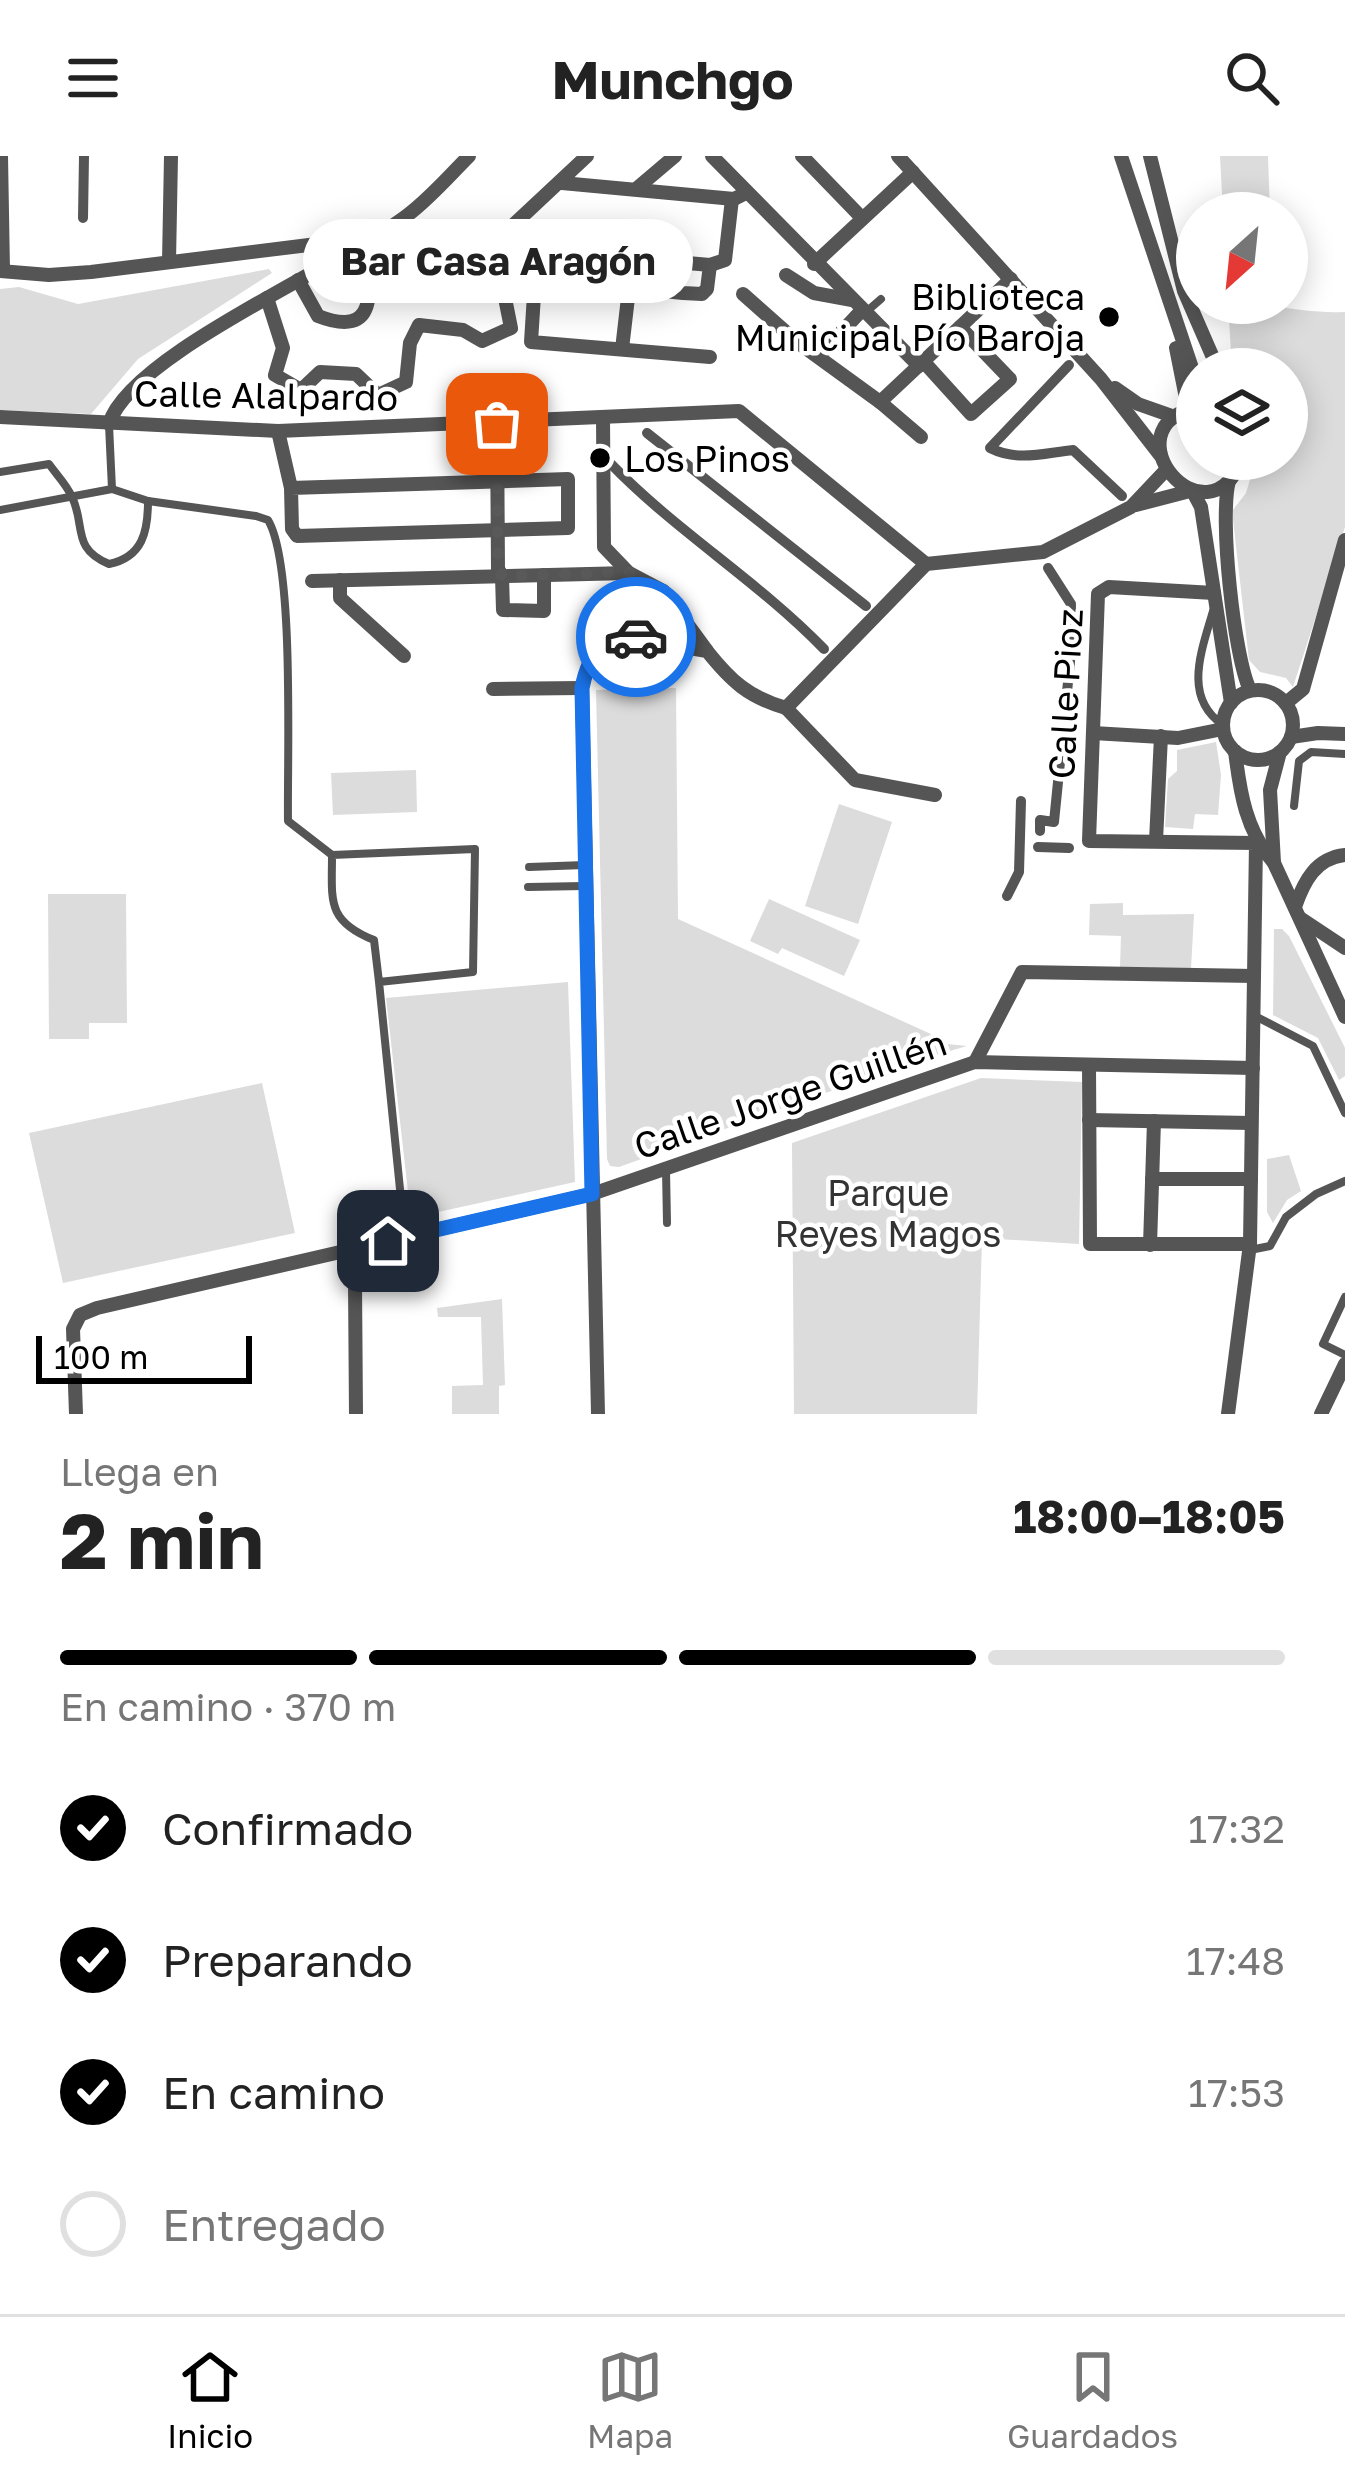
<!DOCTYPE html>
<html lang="es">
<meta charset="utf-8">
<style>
:root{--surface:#fff;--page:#f6f6f6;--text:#222;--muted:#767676;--line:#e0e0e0;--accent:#000}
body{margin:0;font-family:"Golos Text",sans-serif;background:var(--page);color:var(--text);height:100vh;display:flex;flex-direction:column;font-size:45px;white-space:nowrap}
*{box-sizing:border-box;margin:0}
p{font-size:39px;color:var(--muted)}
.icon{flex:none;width:66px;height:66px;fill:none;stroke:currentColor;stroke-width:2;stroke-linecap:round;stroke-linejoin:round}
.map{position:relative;height:1258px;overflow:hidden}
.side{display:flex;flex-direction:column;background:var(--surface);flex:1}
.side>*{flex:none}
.needle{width:78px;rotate:207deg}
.controls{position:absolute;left:1176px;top:36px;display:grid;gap:24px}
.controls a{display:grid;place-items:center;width:132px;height:132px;border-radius:50%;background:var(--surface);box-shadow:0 6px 30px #0003;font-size:60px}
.scale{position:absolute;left:36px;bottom:30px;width:216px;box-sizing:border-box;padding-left:12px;border:6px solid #000;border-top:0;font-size:33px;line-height:42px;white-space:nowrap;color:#000;-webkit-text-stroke:9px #fff;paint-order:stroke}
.pin{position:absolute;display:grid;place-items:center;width:102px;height:102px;color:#fff;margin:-51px;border-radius:24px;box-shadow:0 6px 18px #0006}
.courier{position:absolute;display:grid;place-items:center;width:120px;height:120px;margin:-60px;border:9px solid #1a73e8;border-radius:50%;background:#fff;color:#222;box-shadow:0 3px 15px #0007}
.bubble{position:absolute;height:84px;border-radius:42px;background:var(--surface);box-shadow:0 6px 30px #0003;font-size:39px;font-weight:700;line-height:84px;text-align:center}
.summary em{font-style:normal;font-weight:700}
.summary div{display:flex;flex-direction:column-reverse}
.summary{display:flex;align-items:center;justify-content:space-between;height:204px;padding:0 60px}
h1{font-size:78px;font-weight:700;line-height:90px}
.bar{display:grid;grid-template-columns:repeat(4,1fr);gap:18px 12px;align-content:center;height:144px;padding:0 60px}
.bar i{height:15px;border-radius:9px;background:var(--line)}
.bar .active{background:var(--accent)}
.bar p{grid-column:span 4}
ol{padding:0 60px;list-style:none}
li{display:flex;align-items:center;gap:36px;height:132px}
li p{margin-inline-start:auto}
li .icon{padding:12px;border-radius:50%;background:var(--accent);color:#fff;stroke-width:4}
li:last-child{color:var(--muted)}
li i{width:66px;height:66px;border:6px solid var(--line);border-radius:50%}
header{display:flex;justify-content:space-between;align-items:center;height:156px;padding:0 60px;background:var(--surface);font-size:54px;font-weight:700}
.menu{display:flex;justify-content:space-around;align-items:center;height:168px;border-top:3px solid var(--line);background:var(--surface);font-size:33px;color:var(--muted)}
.menu a{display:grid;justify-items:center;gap:6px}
.menu .active{color:var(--accent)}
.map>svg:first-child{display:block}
.green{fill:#dcdcdc}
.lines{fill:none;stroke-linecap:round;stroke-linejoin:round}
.service{stroke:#555;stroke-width:8}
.pedestrian{stroke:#555;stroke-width:10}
.minor{stroke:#555;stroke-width:14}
.done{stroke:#595959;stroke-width:12;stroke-dasharray:0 21.6}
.route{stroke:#1a73e8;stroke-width:15}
.poi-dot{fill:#000;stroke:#fff;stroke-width:4.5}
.labels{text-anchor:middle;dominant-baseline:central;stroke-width:9;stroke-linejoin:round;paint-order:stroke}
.poi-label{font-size:36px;fill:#000;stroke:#fff;text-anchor:end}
.street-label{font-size:36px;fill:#000;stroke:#fff}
.park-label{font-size:36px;fill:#333;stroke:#fff}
</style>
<header><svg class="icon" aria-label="menu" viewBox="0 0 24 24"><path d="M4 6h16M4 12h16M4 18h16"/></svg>Munchgo<svg class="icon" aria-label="search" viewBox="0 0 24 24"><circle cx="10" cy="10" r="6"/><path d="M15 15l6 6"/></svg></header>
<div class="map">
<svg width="1345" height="1258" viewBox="0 0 1345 1258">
<rect width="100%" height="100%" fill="#fff"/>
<g class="green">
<path d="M1220 0H1268L1270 57H1223Z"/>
<path d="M269 113 272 117 138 203 91 258 0 254V133L19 131 78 148Z"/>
<path d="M1228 147C1268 147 1305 158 1345 156V371L1293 531 1286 522 1260 516 1249 504 1232 355 1246 337 1256 303H1287V213H1232Z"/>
<path d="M676 532 678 763 933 879 928 886 967 890 912 906 619 1011 610 1010 607 1003 596 534Z"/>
<path d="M1216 586 1221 619 1218 659 1195 658 1193 673 1165 671 1168 623 1177 615V594Z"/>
<path d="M416 614 417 656 333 659 331 617Z"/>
<path d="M839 648 892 666 858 768 805 750Z"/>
<path d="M48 738H126L127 867H89V883H49Z"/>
<path d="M769 743 860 784 844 820 782 792 778 798 750 785Z"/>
<path d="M1123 747V759L1194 758 1191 813 1120 811 1121 780 1089 779 1090 748Z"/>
<path d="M1274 773H1282L1289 780 1345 892V920L1339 924 1318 882 1273 859Z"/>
<path d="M568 826 575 1026 411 1062 386 842Z"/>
<path d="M981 922 1082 926 1079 1088 982 1082 977 1258H794L792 987Z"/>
<path d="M262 927 295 1077 63 1127 29 977Z"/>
<path d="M1289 999 1301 1035 1287 1044 1273 1067 1267 1056V1003Z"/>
<path d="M502 1143 505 1229 499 1230V1258H452V1230L483 1229 481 1161H438L437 1152Z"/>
</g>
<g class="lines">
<g class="service">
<path d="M866 156 881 143"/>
<path d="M0 316 49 308C56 318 67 329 72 341 86 370 71 392 109 408 143 401 148 375 148 345"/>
<path d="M112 333 148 345 256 360 268 364C295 409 287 603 288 665L332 699"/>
<path d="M0 354 112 333 109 269"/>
<path d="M1213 455C1202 494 1182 541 1223 569"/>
<path d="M587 515 598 518 671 517 675 491"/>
<path d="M1294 650 1299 605 1311 596 1345 598"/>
<path d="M529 711 585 709"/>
<path d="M528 731 584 730"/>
<path d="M379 826 374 784C326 765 332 744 332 699L475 693 473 816 379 826 401 1043 398 1080"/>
<path d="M1255 860 1313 890 1345 957"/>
<path d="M666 1014 667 1067"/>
<path d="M1250 1094 1270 1090 1286 1061 1316 1038 1345 1025"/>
<path d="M1345 1141 1323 1188 1345 1199"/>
</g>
<g class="pedestrian">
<path d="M83 62 84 0"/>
<path d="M1069 209 990 292C1018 306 1044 297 1073 294L1122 340"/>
<path d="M647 277 866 450"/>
<path d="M611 308C677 376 758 425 824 493"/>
<path d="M1040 675V664L1054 666 1070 506 1071 448 1048 412"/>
<path d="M1038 691 1069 692"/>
<path d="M1007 740 1019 716 1021 645"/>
</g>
<g class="minor">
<path d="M1 0 3 114"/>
<path d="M712 0 919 210"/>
<path d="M802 0 862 62"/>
<path d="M898 0 1101 223 1160 299"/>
<path d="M1121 0 1197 227"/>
<path d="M1150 0 1184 135 1218 213"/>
<path d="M562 27 734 43 746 37"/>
<path d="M636 33 675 0"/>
<path d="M402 83 417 110 463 116 470 114 488 87"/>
<path d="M494 87 587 0"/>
<path d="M169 106 171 0"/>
<path d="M814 108 913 16"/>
<path d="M710 109 725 104 732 43"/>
<path d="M0 115 49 119 91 116 373 81 494 87 546 123 683 137 702 138 707 133 710 109 563 96 518 66"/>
<path d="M786 119 814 137 852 144"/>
<path d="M542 121 534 139 531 186 710 201"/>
<path d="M298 124 318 160C382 185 370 127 364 87"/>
<path d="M743 138 796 185 880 246 1011 123"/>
<path d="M267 142 283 192 275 219 301 234 320 216 356 218 378 239 406 226 410 187 419 169 463 174 482 185 511 172 505 142 524 108"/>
<path d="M1176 192 1186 242 1184 255"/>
<path d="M622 193 629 133"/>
<path d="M820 199 862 154"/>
<path d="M923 205 971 258 1010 223 960 171"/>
<path d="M1115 232 1138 248 1175 261"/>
<path d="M880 246 921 281"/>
<path d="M1197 251C1105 273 1207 393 1242 303"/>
<path d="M0 261 278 275 739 255 926 408"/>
<path d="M603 262 604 391 629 417 663 435 657 461 636 482"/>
<path d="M109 268C130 198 347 107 409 58 431 41 450 19 469 0"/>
<path d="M497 268 498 413 502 420 503 454 544 455V419"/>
<path d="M278 275 291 332 292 373 297 380 568 372V323L291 332"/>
<path d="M1229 325C1219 361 1234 501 1250 534"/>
<path d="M1192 334 1201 351 1231 547"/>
<path d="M1136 349 1190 335"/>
<path d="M340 424V442L404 500"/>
<path d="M312 425 629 417"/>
<path d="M663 435 707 495"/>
<path d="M1214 437 1109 431 1098 438 1089 685 1256 687 1250 1088 1228 1258"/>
<path d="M493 533 582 532"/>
<circle cx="1258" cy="569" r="35"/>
<path d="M1286 547 1303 533 1345 384"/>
<path d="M786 552 926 408 1043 396 1131 351 1165 315"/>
<path d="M786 552 855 624 935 639"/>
<path d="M1093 577 1178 582 1223 573"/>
<path d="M1291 581 1318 577 1345 578"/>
<path d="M1235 595C1240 637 1246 675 1274 707L1345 861"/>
<path d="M1156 685 1161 580"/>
<path d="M1274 707 1270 634 1280 596"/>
<path d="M1295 751C1304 725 1316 702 1345 699"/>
<path d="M1300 762 1345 792"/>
<path d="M975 906 1022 816 1254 820"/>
<path d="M1089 909 1090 1088H1250"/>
<path d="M1089 964 1251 967"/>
<path d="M1152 1023H1251"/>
<path d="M1150 1089 1154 965"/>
<path d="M349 1095 355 1126 356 1258"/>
<path d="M76 1258 73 1173 80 1159 97 1152 592 1038 975 906 1253 912"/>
<path d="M598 1258 582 532C587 508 595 490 619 480L707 495C731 525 748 541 786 552"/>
<path d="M1321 1258 1345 1208"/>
</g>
</g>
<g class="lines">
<path class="done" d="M497 268 498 413 502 420 629 416 663 435 657 461 636 481"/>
<path class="route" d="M388 1085 592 1038 582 532C588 501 602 478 636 481"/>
</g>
<g class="poi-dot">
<circle cx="1109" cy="161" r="12"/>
<circle cx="600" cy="302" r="12"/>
</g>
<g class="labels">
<g class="poi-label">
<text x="1085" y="140">Biblioteca<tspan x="1085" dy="41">Municipal Pío Baroja</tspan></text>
<text x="624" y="302" text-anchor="start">Los Pinos</text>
</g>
<g class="street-label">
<text transform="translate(266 239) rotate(1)">Calle Alalpardo</text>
<text transform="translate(1065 538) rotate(-87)">Calle Pioz</text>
<text transform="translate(790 938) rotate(-19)">Calle Jorge Guillén</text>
</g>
<g class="park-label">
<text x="888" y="1036">Parque<tspan x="888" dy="41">Reyes Magos</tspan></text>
</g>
</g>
</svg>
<div class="controls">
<a><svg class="needle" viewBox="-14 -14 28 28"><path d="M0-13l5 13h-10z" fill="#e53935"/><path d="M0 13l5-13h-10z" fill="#767676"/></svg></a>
<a><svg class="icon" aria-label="layers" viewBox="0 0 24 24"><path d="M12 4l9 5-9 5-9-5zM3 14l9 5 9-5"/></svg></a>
</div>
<div class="scale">100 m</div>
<div class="pin" style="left:497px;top:268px;background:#ea580c"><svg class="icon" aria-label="bag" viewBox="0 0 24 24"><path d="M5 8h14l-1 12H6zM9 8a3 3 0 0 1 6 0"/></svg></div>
<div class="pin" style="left:388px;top:1085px;background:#1f2937"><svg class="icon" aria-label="home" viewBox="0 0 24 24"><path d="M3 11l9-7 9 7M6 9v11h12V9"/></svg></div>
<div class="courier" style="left:636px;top:481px"><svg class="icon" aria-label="car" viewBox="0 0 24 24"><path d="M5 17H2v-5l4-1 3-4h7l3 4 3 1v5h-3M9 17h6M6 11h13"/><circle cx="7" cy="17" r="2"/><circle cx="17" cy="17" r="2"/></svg></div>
<div class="bubble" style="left:303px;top:63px;width:390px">Bar Casa Aragón</div>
</div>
<section class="side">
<div class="summary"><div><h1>2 min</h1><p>Llega en</p></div><em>18:00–18:05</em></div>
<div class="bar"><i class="active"></i><i class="active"></i><i class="active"></i><i></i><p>En camino · 370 m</p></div>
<ol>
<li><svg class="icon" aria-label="check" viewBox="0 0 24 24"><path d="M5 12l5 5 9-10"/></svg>Confirmado<p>17:32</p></li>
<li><svg class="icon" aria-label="check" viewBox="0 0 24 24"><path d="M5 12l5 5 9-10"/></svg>Preparando<p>17:48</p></li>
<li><svg class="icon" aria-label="check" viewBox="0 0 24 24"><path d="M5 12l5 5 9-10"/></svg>En camino<p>17:53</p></li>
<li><i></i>Entregado</li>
</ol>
</section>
<nav class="menu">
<a class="active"><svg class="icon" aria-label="home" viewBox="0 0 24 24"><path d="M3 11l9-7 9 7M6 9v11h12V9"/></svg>Inicio</a>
<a><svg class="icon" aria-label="map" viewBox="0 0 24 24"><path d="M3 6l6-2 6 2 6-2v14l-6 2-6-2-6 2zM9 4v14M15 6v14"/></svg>Mapa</a>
<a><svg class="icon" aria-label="saved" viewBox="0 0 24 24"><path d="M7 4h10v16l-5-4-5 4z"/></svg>Guardados</a>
</nav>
